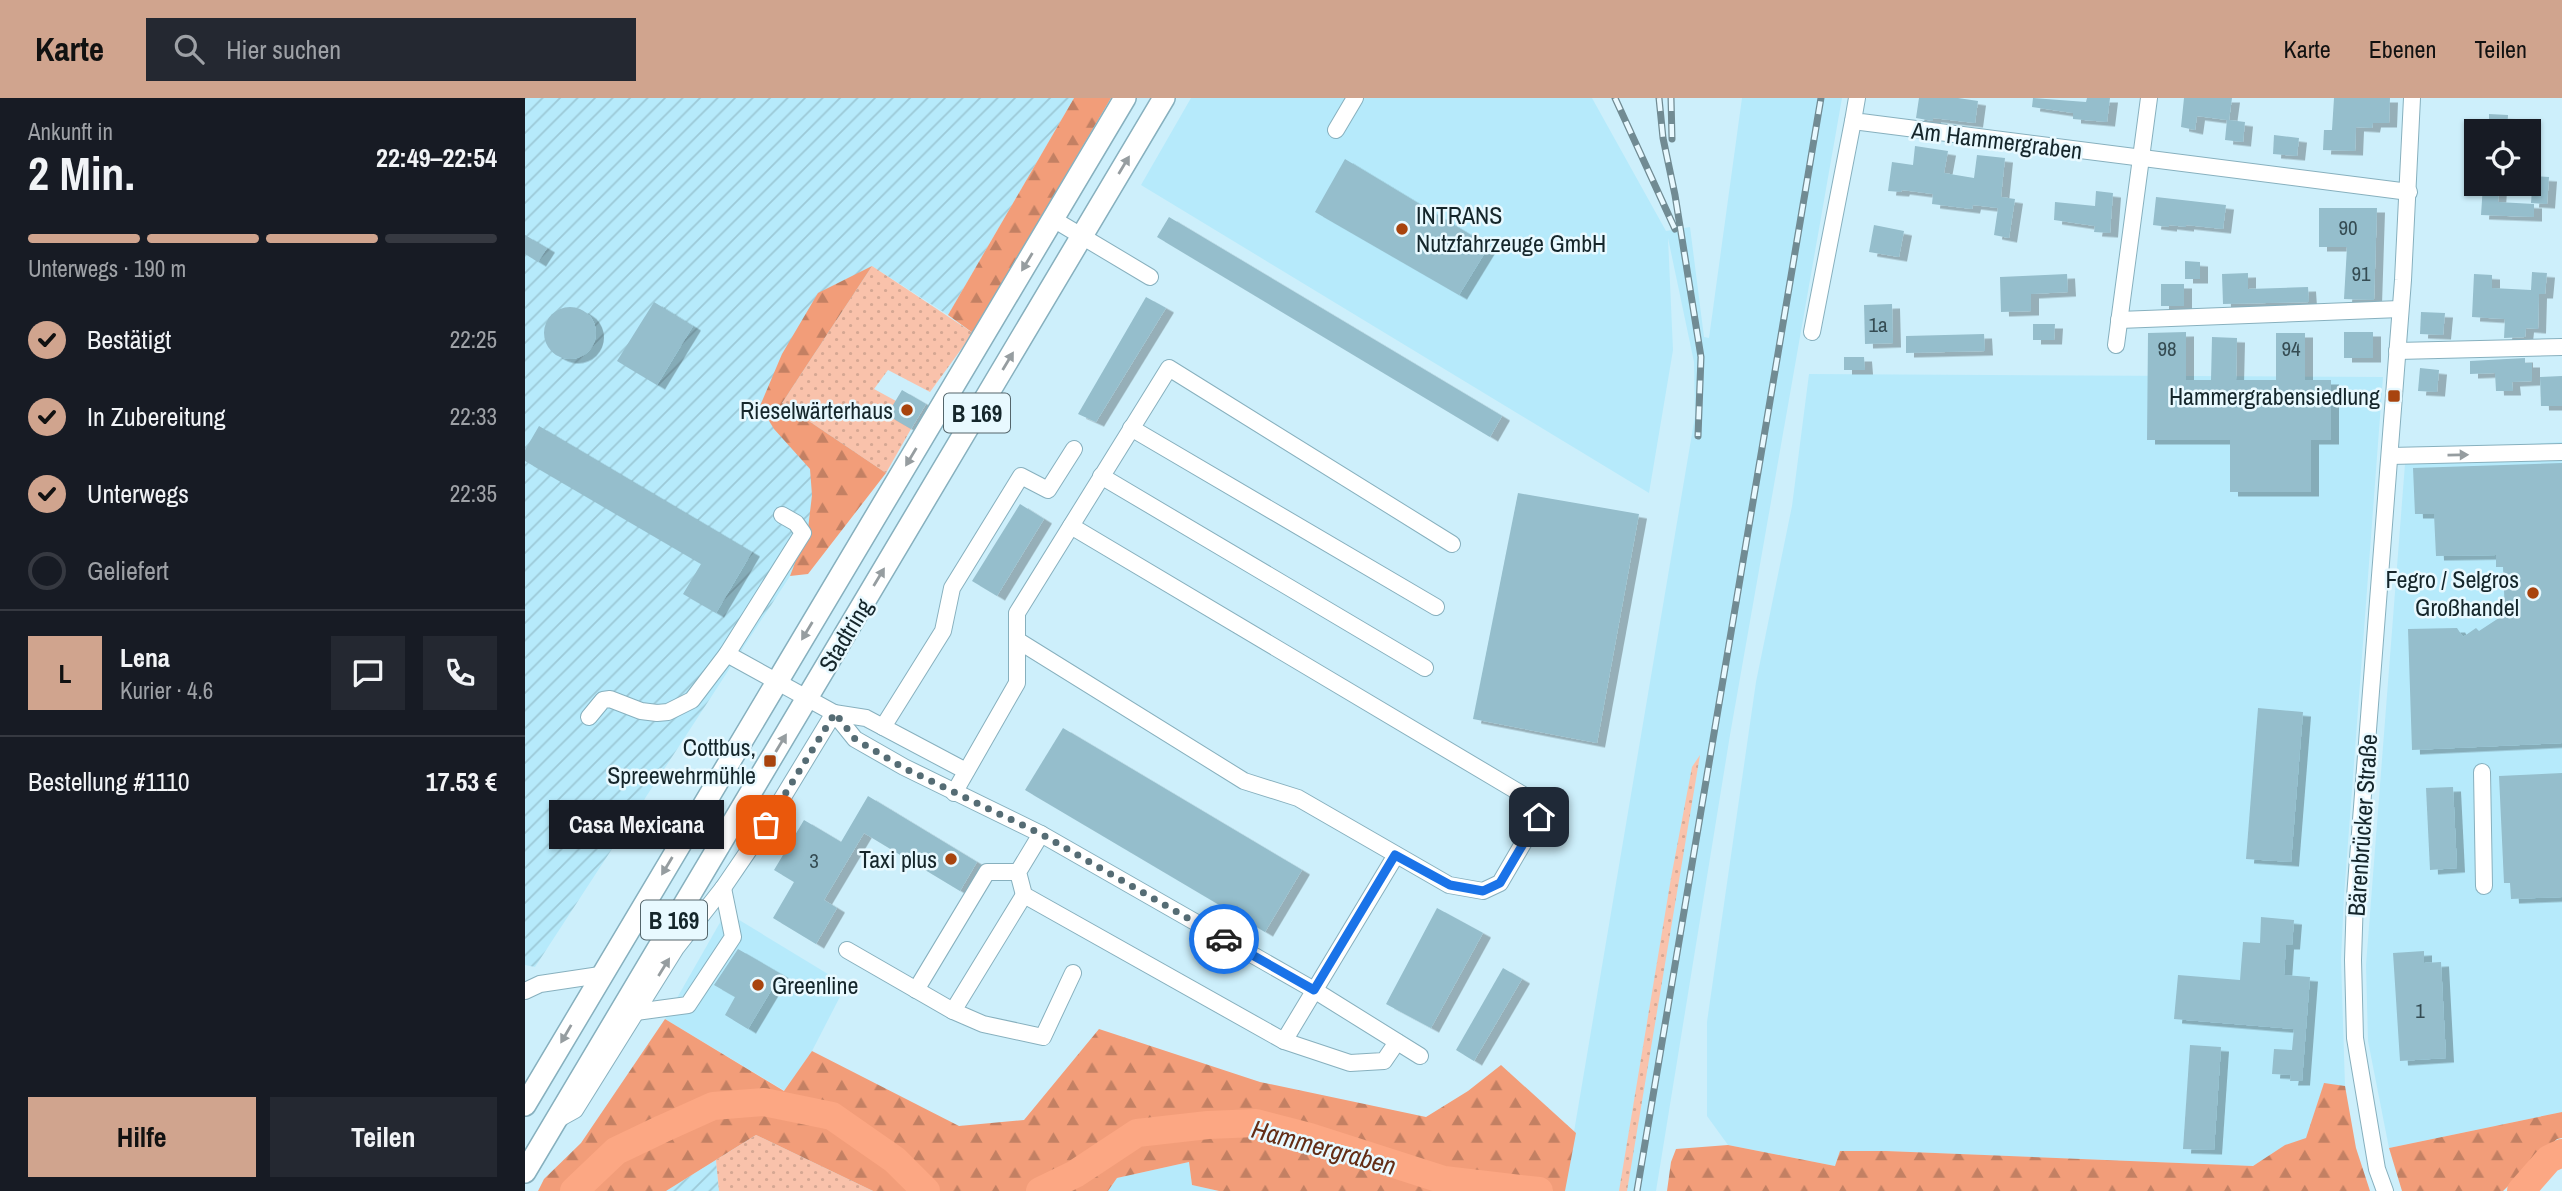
<!DOCTYPE html>
<html lang="de">
<meta charset="utf-8">
<style>
:root{--surface:#171b24;--page:#242831;--text:#f1f3f6;--muted:#9ea1a6;--line:#363941;--accent:#d0a48e}
body{margin:0;font-family:"Archivo Narrow",sans-serif;background:var(--page);color:var(--text);height:100vh;display:flex;flex-direction:column;font-size:26px;white-space:nowrap}
*{box-sizing:border-box;margin:0}
p{font-size:23px;color:var(--muted)}
.icon{flex:none;width:38px;height:38px;fill:none;stroke:currentColor;stroke-width:2;stroke-linecap:round;stroke-linejoin:round}
.map{position:relative;flex:1;overflow:hidden}
.sheet{display:flex;flex-direction:column;background:var(--surface);width:525px}
.sheet>*{flex:none}
.fabs{position:absolute;left:1939px;top:21px;display:grid;gap:14px}
.fabs a{display:grid;place-items:center;width:77px;height:77px;border-radius:0px;background:var(--surface);box-shadow:0 2px 5px #0004;font-size:35px}
.pin{position:absolute;display:grid;place-items:center;width:60px;height:60px;color:#fff;margin:-30px;border-radius:14px;box-shadow:0 4px 10px #0006}
.courier{position:absolute;display:grid;place-items:center;width:70px;height:70px;margin:-35px;border:5px solid #1a73e8;border-radius:50%;background:#fff;color:#222;box-shadow:0 2px 9px #0007}
.bubble{position:absolute;height:49px;border-radius:0px;background:var(--surface);box-shadow:0 2px 5px #0004;font-size:23px;font-weight:700;line-height:49px;text-align:center}
.summary em{font-style:normal;font-weight:700}
.summary div{display:flex;flex-direction:column-reverse}
.summary{display:flex;align-items:center;justify-content:space-between;height:119px;padding:0 28px}
h1{font-size:46px;font-weight:700;line-height:52px}
.bar{display:grid;grid-template-columns:repeat(4,1fr);gap:10px 7px;align-content:center;height:84px;padding:0 28px}
.bar i{height:9px;border-radius:5px;background:var(--line)}
.bar .selected{background:var(--accent)}
.bar p{grid-column:span 4}
.line{display:flex;align-items:center;gap:18px;padding:0 28px;border-top:2px solid var(--line)}
.line div{flex:1}
.round{display:grid;place-items:center;flex:none;width:74px;height:74px;border-radius:0px;background:var(--page)}
ol{padding:0 28px;list-style:none}
li{display:flex;align-items:center;gap:21px;height:77px}
li p{margin-inline-start:auto}
li .icon{padding:7px;border-radius:50%;background:var(--accent);color:#111;stroke-width:4}
li:last-child{color:var(--muted)}
li i{width:38px;height:38px;border:4px solid var(--line);border-radius:50%}
.button{display:flex;gap:14px;margin-top:auto;padding:14px 28px}
.button a{flex:1;height:80px;border-radius:0px;background:var(--accent);color:#111;font-size:28px;font-weight:700;line-height:80px;text-align:center}
.button a+a{background:var(--page);color:var(--text)}
header{display:flex;align-items:center;gap:42px;box-sizing:border-box;height:98px;padding:0 35px;background:var(--accent);color:#111}
header strong{font-size:33px}
nav{display:flex;gap:38px;margin-inline-start:auto;font-size:24px}
.search{width:490px;height:63px;background:var(--page);display:flex;align-items:center;gap:18px;box-sizing:border-box;padding:0 24px;border-radius:0px;color:var(--muted);font-size:26px}
main{display:flex;flex:1;min-height:0}
.map>svg:first-child{display:block}
.built{fill:#b6eafb}
.industrial{fill:url(#industrial-furrows)}
.grass{fill:url(#grass-dots)}
.forest{fill:url(#forest-firs)}
.lines{fill:none;stroke-linecap:round;stroke-linejoin:round}
.river{stroke:#fca783;stroke-width:28}
.building{fill:#95becc;filter:url(#shadow)}
.minor-casing{stroke:#87b0be;stroke-width:18}
.major-casing{stroke:#87b0be;stroke-width:24}
.minor{stroke:#fff;stroke-width:16}
.major{stroke:#fff;stroke-width:21}
.rail-casing{stroke:#718b93;stroke-width:7}
.rail{stroke:#e8f9ff;stroke-width:4.5;stroke-dasharray:13;stroke-linecap:butt}
.oneway{fill:#969da0}
.done{stroke:#556c74;stroke-width:7;stroke-dasharray:0 12.6}
.route{stroke:#1a73e8;stroke-width:9}
.poi-dot{fill:#a8440e;stroke:#e8f9ff;stroke-width:2.5}
.labels{text-anchor:middle;dominant-baseline:central;stroke-width:5;stroke-linejoin:round;paint-order:stroke}
.number-label{font-size:21px;fill:#354c53}
.shield{fill:#e8f9ff;stroke:#54656b;stroke-width:2}
.shield-label{font-size:23px;font-weight:bold;fill:#15262b}
.street-label{font-size:24px;fill:#15262b;stroke:#e8f9ff}
.poi-label{font-size:24px;fill:#15262b;stroke:#e8f9ff;text-anchor:end}
.water-label{font-size:26px;font-style:italic;fill:#632d15;stroke:#e8f9ff}
</style>
<header>
<strong>Karte</strong>
<div class="search"><svg class="icon" aria-label="search" viewBox="0 0 24 24"><circle cx="10" cy="10" r="6"/><path d="M15 15l6 6"/></svg>Hier suchen</div>
<nav><a>Karte</a><a>Ebenen</a><a>Teilen</a></nav>
</header>
<main>
<section class="sheet">
<div class="summary"><div><h1>2 Min.</h1><p>Ankunft in</p></div><em>22:49–22:54</em></div>
<div class="bar"><i class="selected"></i><i class="selected"></i><i class="selected"></i><i></i><p>Unterwegs · 190 m</p></div>
<ol>
<li><svg class="icon" aria-label="check" viewBox="0 0 24 24"><path d="M5 12l5 5 9-10"/></svg>Bestätigt<p>22:25</p></li>
<li><svg class="icon" aria-label="check" viewBox="0 0 24 24"><path d="M5 12l5 5 9-10"/></svg>In Zubereitung<p>22:33</p></li>
<li><svg class="icon" aria-label="check" viewBox="0 0 24 24"><path d="M5 12l5 5 9-10"/></svg>Unterwegs<p>22:35</p></li>
<li><i></i>Geliefert</li>
</ol>
<div class="line" style="height:126px"><b class="round" style="background:var(--accent);color:#111">L</b><div><b>Lena</b><p>Kurier · 4.6</p></div><a class="round"><svg class="icon" aria-label="chat" viewBox="0 0 24 24"><path d="M4 5h16v11H9l-5 4z"/></svg></a><a class="round"><svg class="icon" aria-label="phone" viewBox="0 0 24 24"><path d="M5 4h4l2 5-3 2q2 4 5 5l2-3 5 2v4C11 20 4 13 5 4z"/></svg></a></div>
<div class="line" style="height:91px"><div>Bestellung #1110</div><b>17.53 €</b></div>
<div class="button"><a>Hilfe</a><a>Teilen</a></div>
</section>
<div class="map">
<svg width="2037" height="1093" viewBox="0 0 2037 1093">
<defs>
<pattern id="industrial-furrows" width="10" height="10" patternUnits="userSpaceOnUse" patternTransform="scale(1.75)"><rect width="10" height="10" fill="#b6eafb"/><path d="M-1 1l2-2M0 10L10 0M9 11l2-2" fill="none" stroke="#9cc9d7"/></pattern>
<pattern id="grass-dots" width="8" height="8" patternUnits="userSpaceOnUse" patternTransform="scale(1.75)"><rect width="8" height="8" fill="#f9c2ab"/><path d="M2 2h.1M6 6h.1" fill="none" stroke="#d5a793" stroke-width="1.8" stroke-linecap="round"/></pattern>
<pattern id="forest-firs" width="22" height="20" patternUnits="userSpaceOnUse" patternTransform="scale(1.75)"><rect width="22" height="20" fill="#f29d79"/><path d="M5 1l3.5 6h-7zM16 11l3.5 6h-7z" fill="#c38063"/></pattern>
<filter id="shadow"><feDropShadow dx="8" dy="4.5" stdDeviation="0" flood-color="#0004"/></filter>
</defs>
<rect width="100%" height="100%" fill="#cdeffb"/>
<g class="built">
<path d="M666 0H1067L1141 133 1165 129 1179 239 1184 240 1217 0H1317L1205 637 1131 1093H1039L1170 318 1169 264 1143 140 1148 252 1124 395 616 87Z"/>
<path d="M1284 276 1858 279 1819 798 1816 861 1820 988 1799 986 1781 1041 1760 1047 1728 1068 1361 1053 1310 1068 1203 1047 1182 1018V924L1231 584 1267 408Z"/>
<path d="M2037 344V1014L1864 1050 1843 943 1841 867 1881 353Z"/>
<path d="M201 814 321 887 287 953 260 993 140 921Z"/>
<path d="M664 1064 667 1087 694 1093H583L592 1080Z"/>
</g>
<g class="industrial">
<path d="M0 0H549L423 217 347 168 333 354 265 478 10 869 0 867Z"/>
<path d="M191 1062 194 1093H141Z"/>
</g>
<g class="grass">
<path d="M347 168 448 235 405 294 363 272 349 291 371 303 386 331 361 375 257 305Z"/>
<path d="M1175 657 1102 1093H1094L1146 780 1167 669Z"/>
<path d="M231 1037 348 1093H194L191 1062Z"/>
</g>
<g class="forest">
<path d="M549 0H586L448 235 423 217Z"/>
<path d="M347 168 257 305 361 375 283 476 265 478 283 431 287 397 285 371 249 331 235 308 257 256 293 195Z"/>
<path d="M140 921 259 993 287 953 434 1028 499 1022 574 931 735 984 901 1019 943 993 976 967 1051 1035 1040 1093H694L667 1087 664 1064 592 1080 583 1093H348L231 1037 141 1093H13L19 1081 56 1045Z"/>
<path d="M1799 985 1820 988 1831 1050 1845 1093H1142L1146 1064 1151 1051 1203 1047 1310 1068 1315 1053H1361L1728 1068 1760 1047 1781 1040Z"/>
<path d="M2037 1014V1040L2032 1041 1978 1093H1877L1864 1050Z"/>
</g>
<g class="lines">
<g class="river">
<path d="M49 1093 91 1053 137 1031 188 1008 239 1004 307 1018 370 1062 401 1093"/>
<path d="M515 1093 550 1076 612 1035 683 1027 731 1025 785 1039 919 1082 1014 1093"/>
<path d="M1996 1093 2024 1061 2037 1055"/>
</g>
</g>
<g class="building">
<path d="M1394 0H1433L1453 3 1450 25 1408 20V23L1391 20Z"/>
<path d="M1508 0 1561 4 1562 0H1585L1582 24 1548 21V15L1507 9Z"/>
<path d="M1659 0H1707L1704 22 1720 24 1718 44 1700 42 1702 22 1672 18 1670 32 1656 29Z"/>
<path d="M1809 0H1865L1864 25H1848L1847 30 1831 29 1830 53 1798 52 1799 32H1807Z"/>
<path d="M1964 16 1983 17 1982 33H1964Z"/>
<path d="M1749 37 1774 40 1772 58 1748 56Z"/>
<path d="M1390 48 1423 53 1419 75 1449 80 1452 57 1480 60 1476 99 1490 101 1484 140 1469 137 1473 110 1448 107 1447 111 1407 106 1408 96 1377 92 1376 94 1363 93 1367 64 1388 67Z"/>
<path d="M820 61 964 148 934 197 790 114Z"/>
<path d="M2008 78 2024 79 2022 106 2006 105Z"/>
<path d="M1958 87 1974 89 1973 104 2009 106V119L1956 117Z"/>
<path d="M1571 93 1588 95 1585 135 1569 134 1570 128 1529 122 1530 104 1570 108Z"/>
<path d="M1631 99 1701 107 1698 131 1661 127V129L1644 127V129L1628 127Z"/>
<path d="M1794 110H1852L1849 202 1819 201 1822 149H1794Z"/>
<path d="M644 119 977 318 965 339 632 139Z"/>
<path d="M1349 127 1379 133 1374 159 1344 154Z"/>
<path d="M0 137 22 150 13 164 0 156Z"/>
<path d="M1660 163 1675 164V181H1660Z"/>
<path d="M2007 174 2022 175 2020 196H2014L2013 231 2001 230 2000 239 1979 240 1980 221 1947 219 1949 176 1967 177V190L2006 192Z"/>
<path d="M1723 175V191L1783 189 1784 204 1698 206 1697 176Z"/>
<path d="M1542 176 1543 194 1506 196V213L1476 214 1475 179Z"/>
<rect x="1636" y="186" width="23" height="22"/>
<path d="M621 199 641 210 571 324 553 316Z"/>
<path d="M129 204 168 228 132 287 92 263Z"/>
<path d="M1367 206 1368 245 1340 246 1339 207Z"/>
<circle cx="45" cy="235" r="26"/>
<path d="M1896 214 1920 215 1918 237 1895 236Z"/>
<path d="M1508 226H1530L1529 242H1508Z"/>
<path d="M1661 234V282H1686L1687 239 1712 240 1711 282H1751V235H1780V282H1806V342H1786V394H1705V342H1622L1623 235Z"/>
<rect x="1819" y="234" width="29" height="26"/>
<path d="M1459 236 1460 253 1381 255V238Z"/>
<path d="M1319 259H1339L1340 272H1319Z"/>
<path d="M2000 260V265H2007V283L1987 284 1988 293H1971L1970 275 1945 276V263Z"/>
<path d="M1895 270 1914 272 1912 294 1893 293Z"/>
<path d="M2037 278V308H2016L2015 279Z"/>
<path d="M377 292 401 306 386 331 362 317Z"/>
<path d="M14 328 227 454 191 515 158 496 176 466 0 363V352Z"/>
<path d="M2037 365V645L1887 652 1883 531 1932 530 1938 539 1951 530 1954 533 1980 516 1978 469H1971V457L1911 458 1909 416H1890L1888 370Z"/>
<path d="M993 395 1114 416 1072 645 948 621Z"/>
<path d="M495 406 519 421 472 498 447 483Z"/>
<path d="M1733 610 1778 614 1766 764 1721 761Z"/>
<path d="M538 630 777 772 740 834 500 692Z"/>
<path d="M2037 675V799L1986 801 1985 785H1979L1974 678Z"/>
<path d="M1928 689 1932 770 1905 772 1901 690Z"/>
<path d="M343 698 452 764 435 793 339 735 299 802 312 810 291 846 248 820 269 784 249 772 279 722 316 744Z"/>
<path d="M912 810 958 835 906 930 861 906Z"/>
<path d="M1736 819 1769 822 1767 847H1761L1759 877 1785 879 1777 983H1765L1766 977 1747 976 1749 951 1767 952 1769 931 1649 921 1653 877 1715 882 1718 844 1735 845Z"/>
<path d="M213 851 256 876 223 931 200 917 210 899 189 887Z"/>
<path d="M1899 853V865L1916 864 1921 960 1875 963 1868 855Z"/>
<path d="M978 870 997 881 949 963 931 952Z"/>
<path d="M1665 947 1696 949 1689 1052 1658 1051Z"/>
</g>
<g class="lines">
<g class="minor-casing">
<g id="minor">
<path d="M1332 0 1328 23 1884 94"/>
<path d="M811 32 830 0"/>
<path d="M528 121 625 179"/>
<path d="M1594 222 1875 211"/>
<path d="M1287 234 1328 23"/>
<path d="M1591 247 1624 0"/>
<path d="M1872 253 2037 249"/>
<path d="M606 330 911 509"/>
<path d="M1865 358 2037 354"/>
<path d="M576 378 900 570"/>
<path d="M492 542 719 683 773 700 924 787 958 793 975 785 1014 718 1010 704 546 428"/>
<path d="M202 556 309 615 341 620 441 673"/>
<path d="M309 615 330 641 379 669 516 736 789 892 895 958"/>
<path d="M64 619 78 602 85 601 116 613 132 615 143 614 167 602 202 556 278 435 271 425 257 417"/>
<path d="M358 629 418 533 427 490 496 378 523 392 549 351"/>
<path d="M1957 674 1959 788"/>
<path d="M429 695 492 585V515L644 270 927 446"/>
<path d="M516 736 493 774 499 797 759 943 825 965 859 963 872 944"/>
<path d="M499 797 428 913 458 926 518 939 548 875"/>
<path d="M322 852 428 913"/>
<path d="M391 892 462 774H493"/>
<path d="M0 893 15 886 75 877"/>
<path d="M111 914 163 907 208 839 198 790"/>
<path d="M759 943 871 757"/>
<path d="M32 1022 50 1012 151 850 198 790 241 727 309 615"/>
<path d="M1860 1093 1852 1071 1830 940 1828 862 1830 799 1878 182 1887 0"/>
</g>
</g>
<g class="major-casing">
<g id="major">
<path d="M0 1007 600 0"/>
<path d="M0 1074 639 0"/>
</g>
</g>
<use href="#minor" class="minor"/>
<use href="#major" class="major"/>
<g class="rail-casing">
<g id="rail">
<path d="M1090 0 1150 131"/>
<path d="M1134 0 1138 40 1150 97 1176 259 1173 338"/>
<path d="M1146 0 1147 41"/>
<path d="M1112 1093 1296 0"/>
</g>
</g>
<use href="#rail" class="rail"/>
</g>
<defs><path id="oneway-solid" d="M-6-.8H1V-3.2L6.5 0L1 3.2V.8H-6Z" transform="scale(1.75)"/></defs>
<g class="oneway">
<use href="#oneway-solid" transform="translate(599 67) rotate(-59)"/>
<use href="#oneway-solid" transform="translate(502 164) rotate(121)"/>
<use href="#oneway-solid" transform="translate(483 263) rotate(-59)"/>
<use href="#oneway-solid" transform="translate(1933 357) rotate(-1)"/>
<use href="#oneway-solid" transform="translate(386 359) rotate(121)"/>
<use href="#oneway-solid" transform="translate(354 479) rotate(-59)"/>
<use href="#oneway-solid" transform="translate(282 533) rotate(121)"/>
<use href="#oneway-solid" transform="translate(256 645) rotate(-59)"/>
<use href="#oneway-solid" transform="translate(142 768) rotate(121)"/>
<use href="#oneway-solid" transform="translate(139 869) rotate(-58)"/>
<use href="#oneway-solid" transform="translate(41 936) rotate(120)"/>
</g>
<g class="lines">
<path class="done" d="M241 727 310 615 330 641 379 670 516 736 699 841"/>
<path class="route" d="M699 841 789 892 870 757 925 787 958 793 975 785 1014 719"/>
</g>
<g class="poi-dot">
<circle cx="877" cy="131" r="7"/>
<rect x="1862" y="291" width="14" height="14" rx="3.5"/>
<circle cx="382" cy="312" r="7"/>
<circle cx="2008" cy="495" r="7"/>
<rect x="238" y="656" width="14" height="14" rx="3.5"/>
<circle cx="426" cy="761" r="7"/>
<circle cx="233" cy="887" r="7"/>
</g>
<g class="labels">
<g class="number-label">
<text x="1823" y="129">90</text>
<text x="1836" y="175">91</text>
<text x="1353" y="226">1a</text>
<text x="1642" y="250">98</text>
<text x="1766" y="250">94</text>
<text x="289" y="762">3</text>
<text x="1895" y="912">1</text>
</g>
<g class="shield">
<rect x="419" y="295.5" width="66" height="39" rx="5"/>
<rect x="116" y="802.5" width="66" height="39" rx="5"/>
</g>
<g class="shield-label">
<text x="452" y="315">B 169</text>
<text x="149" y="822">B 169</text>
</g>
<g class="street-label">
<text transform="translate(1472 42) rotate(7)">Am Hammergraben</text>
<text transform="translate(320 537) rotate(-59)">Stadtring</text>
<text transform="translate(1837 727) rotate(-86)">Bärenbrücker Straße</text>
</g>
<g class="poi-label">
<text x="891" y="117" text-anchor="start">INTRANS<tspan x="891" dy="28">Nutzfahrzeuge GmbH</tspan></text>
<text x="1855" y="298">Hammergrabensiedlung</text>
<text x="368" y="312">Rieselwärterhaus</text>
<text x="1994" y="481">Fegro / Selgros<tspan x="1994" dy="28">Großhandel</tspan></text>
<text x="231" y="649">Cottbus,<tspan x="231" dy="28">Spreewehrmühle</tspan></text>
<text x="412" y="761">Taxi plus</text>
<text x="247" y="887" text-anchor="start">Greenline</text>
</g>
<g class="water-label">
<text transform="translate(799 1049) rotate(15)">Hammergraben</text>
</g>
</g>
</svg>
<div class="fabs">
<a><svg class="icon" aria-label="locate" viewBox="0 0 24 24"><circle cx="12" cy="12" r="6"/><path d="M12 2v4M12 18v4M2 12h4M18 12h4"/></svg></a>
</div>
<div class="pin" style="left:241px;top:727px;background:#ea580c"><svg class="icon" aria-label="bag" viewBox="0 0 24 24"><path d="M5 8h14l-1 12H6zM9 8a3 3 0 0 1 6 0"/></svg></div>
<div class="pin" style="left:1014px;top:719px;background:#1f2937"><svg class="icon" aria-label="home" viewBox="0 0 24 24"><path d="M3 11l9-7 9 7M6 9v11h12V9"/></svg></div>
<div class="courier" style="left:699px;top:841px"><svg class="icon" aria-label="car" viewBox="0 0 24 24"><path d="M5 17H2v-5l4-1 3-4h7l3 4 3 1v5h-3M9 17h6M6 11h13"/><circle cx="7" cy="17" r="2"/><circle cx="17" cy="17" r="2"/></svg></div>
<div class="bubble" style="left:24px;top:702px;width:175px">Casa Mexicana</div>
</div>
</main>
